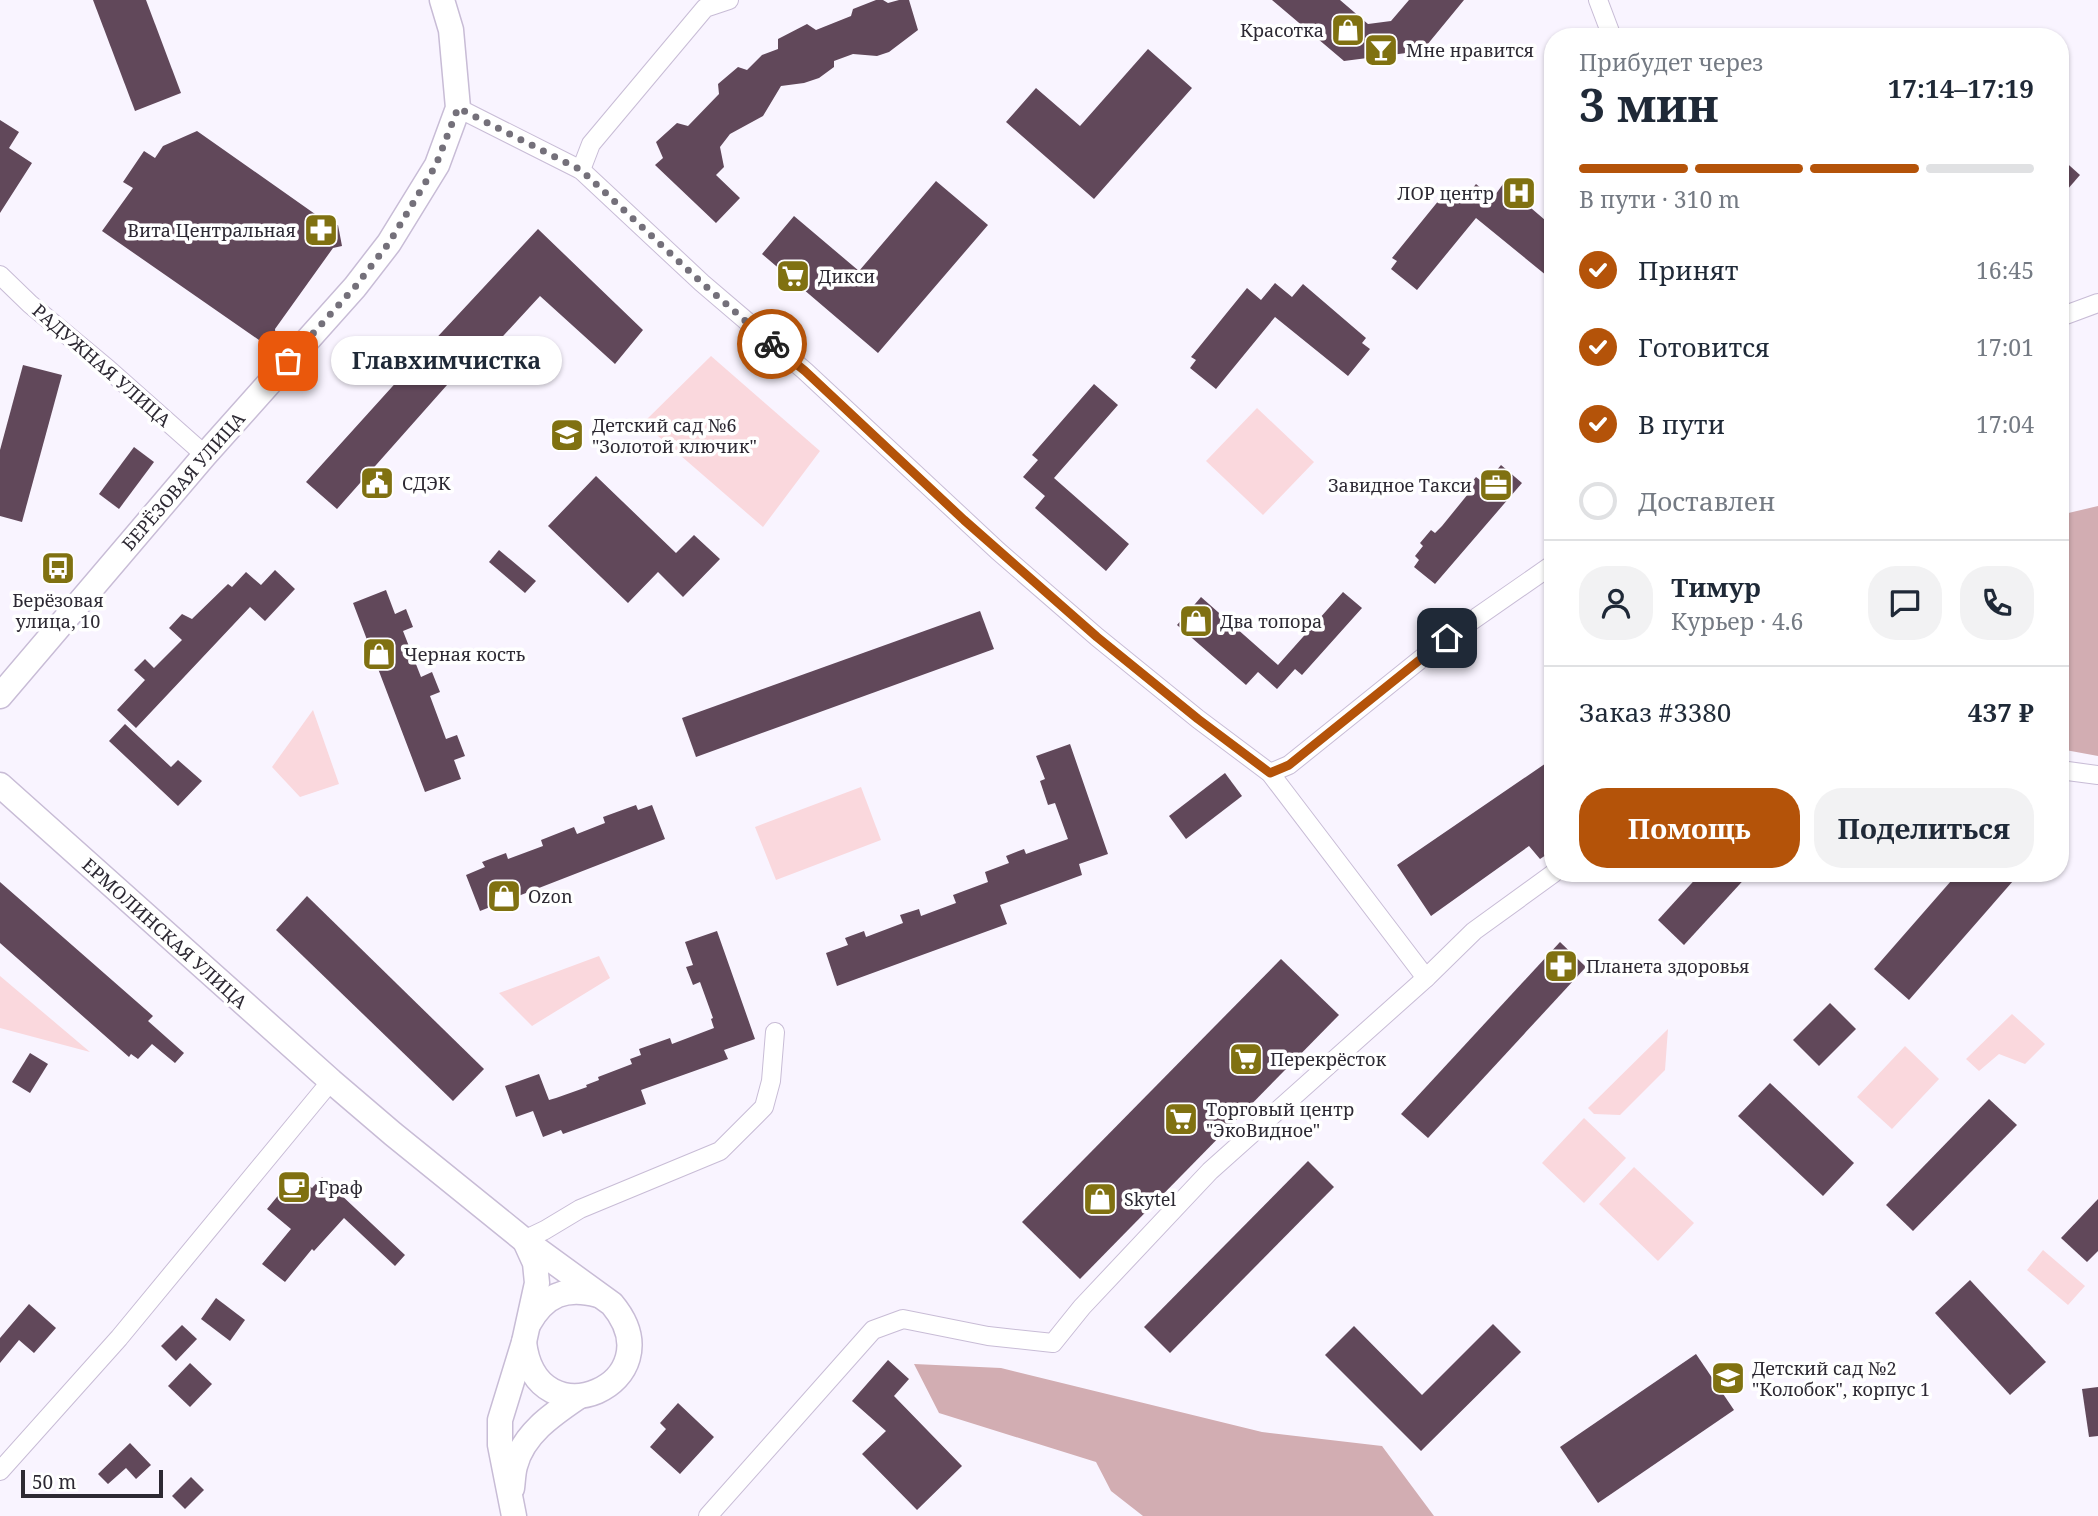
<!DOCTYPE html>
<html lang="ru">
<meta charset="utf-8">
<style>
:root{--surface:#fff;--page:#f2f2f3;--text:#1f2937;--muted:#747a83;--line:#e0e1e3;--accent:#b45309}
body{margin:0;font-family:"Noto Serif",serif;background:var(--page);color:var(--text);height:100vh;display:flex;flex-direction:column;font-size:26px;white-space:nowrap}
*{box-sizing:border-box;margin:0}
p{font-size:23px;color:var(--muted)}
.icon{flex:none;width:38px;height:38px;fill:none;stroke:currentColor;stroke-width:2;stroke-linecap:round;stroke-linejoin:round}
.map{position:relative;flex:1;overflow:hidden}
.side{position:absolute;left:1544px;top:28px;width:525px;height:854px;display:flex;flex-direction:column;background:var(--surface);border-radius:28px;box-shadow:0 2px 5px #0004}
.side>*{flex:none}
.scale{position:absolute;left:21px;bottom:18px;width:142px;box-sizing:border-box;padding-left:7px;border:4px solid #2d2933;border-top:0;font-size:19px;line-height:24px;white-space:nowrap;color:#2d2933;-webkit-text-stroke:5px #fff;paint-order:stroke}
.pin{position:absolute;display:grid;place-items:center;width:60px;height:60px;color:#fff;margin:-30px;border-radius:14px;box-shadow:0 4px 10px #0006}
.courier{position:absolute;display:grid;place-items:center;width:70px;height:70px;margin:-35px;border:5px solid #b45309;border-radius:50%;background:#fff;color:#222;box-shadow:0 2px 9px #0007}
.bubble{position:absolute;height:49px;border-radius:24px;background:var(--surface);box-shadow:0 2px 5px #0004;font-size:23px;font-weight:700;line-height:49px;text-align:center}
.head em{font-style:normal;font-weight:700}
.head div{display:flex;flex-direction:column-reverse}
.head{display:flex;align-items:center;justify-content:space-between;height:119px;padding:0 35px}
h1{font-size:46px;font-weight:700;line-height:52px}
.bar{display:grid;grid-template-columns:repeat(4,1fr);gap:10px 7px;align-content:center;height:84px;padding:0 35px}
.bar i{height:9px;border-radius:5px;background:var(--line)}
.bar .active{background:var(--accent)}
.bar p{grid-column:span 4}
.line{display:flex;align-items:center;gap:18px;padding:0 35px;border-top:2px solid var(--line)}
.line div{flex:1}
.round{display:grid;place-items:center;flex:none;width:74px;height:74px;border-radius:28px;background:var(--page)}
ol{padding:0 35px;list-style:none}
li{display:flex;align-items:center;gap:21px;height:77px}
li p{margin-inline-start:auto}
li .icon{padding:7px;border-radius:50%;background:var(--accent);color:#fff;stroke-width:4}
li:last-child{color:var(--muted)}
li i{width:38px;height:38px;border:4px solid var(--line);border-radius:50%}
.action{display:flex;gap:14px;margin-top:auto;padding:14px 35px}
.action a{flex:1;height:80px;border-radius:28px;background:var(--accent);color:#fff;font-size:28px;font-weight:700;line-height:80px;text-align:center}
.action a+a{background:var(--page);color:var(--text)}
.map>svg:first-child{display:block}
.green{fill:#fad8dd}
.forest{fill:#d2adb2}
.building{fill:#61485a}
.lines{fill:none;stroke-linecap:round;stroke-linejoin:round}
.street-casing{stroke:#c8bcd6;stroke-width:20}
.secondary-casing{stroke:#c8bcd6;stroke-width:27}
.street{stroke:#fff;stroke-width:18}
.secondary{stroke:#fff;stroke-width:24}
.done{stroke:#74707a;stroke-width:7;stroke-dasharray:0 12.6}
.route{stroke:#b45309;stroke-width:9}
.labels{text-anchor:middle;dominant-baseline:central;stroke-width:7;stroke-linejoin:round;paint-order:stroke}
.poi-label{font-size:18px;fill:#2d2933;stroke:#fff;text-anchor:start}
.street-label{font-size:18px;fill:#2d2933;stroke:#fff}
</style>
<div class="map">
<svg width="2098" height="1516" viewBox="0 0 2098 1516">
<rect width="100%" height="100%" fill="#f9f4ff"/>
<g class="green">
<path d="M711 356 820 451 763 527 643 423Z"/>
<path d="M1257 408 1314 462 1263 515 1206 461Z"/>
<path d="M313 710 339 784 300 797 272 767Z"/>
<path d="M861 787 881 840 776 880 755 827Z"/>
<path d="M599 956 610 978 532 1026 499 993Z"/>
<path d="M0 976 90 1052 0 1028Z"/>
<path d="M2012 1014 2045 1044 2025 1064 1999 1054 1979 1071 1966 1059Z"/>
<path d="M1668 1029 1665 1070 1620 1115 1594 1114 1588 1108Z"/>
<path d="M1905 1046 1939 1079 1892 1129 1857 1097Z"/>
<path d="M1584 1118 1626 1158 1584 1203 1542 1163Z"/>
<path d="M1634 1167 1694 1223 1658 1261 1599 1204Z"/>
<path d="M2043 1250 2085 1286 2068 1305 2027 1270Z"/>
</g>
<g class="forest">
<path d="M2098 506V756L2060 749V515Z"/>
<path d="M914 1364 1001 1368 1262 1432 1382 1446 1434 1516H1143L1111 1491 1096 1462 939 1413Z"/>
</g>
<g class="building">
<path d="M93 0H146L181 93 135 111Z"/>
<path d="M876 0H883L888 3 899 0H909L918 30 889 52 877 56 853 54 834 61V67L819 78 804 83 781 86 763 116 730 134 720 147 724 167 716 175 740 198 716 223 655 165 663 158 656 142 677 123 688 126 719 94 718 84 738 67 747 70 762 55 778 49V39L807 24 816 30 851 16 853 9Z"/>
<path d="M1272 0H1340L1368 24 1391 21 1409 0H1464L1422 51 1344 61Z"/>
<path d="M1148 49 1192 88 1094 199 1006 122 1036 88 1080 126Z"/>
<path d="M0 120 19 132 9 148 32 163 0 213Z"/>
<path d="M197 131 332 226 338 225 342 246 333 248 275 329 276 338 259 340 102 231 133 188 123 182 144 151 155 158 163 146Z"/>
<path d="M2060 157 2080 175 2060 198Z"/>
<path d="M936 181 988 225 878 353 762 254 794 216 859 271Z"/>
<path d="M1476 184 1493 198 1503 184 1552 226V280L1476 218 1417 290 1391 269 1397 261 1392 258 1448 189 1462 201Z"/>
<path d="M538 229 643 330 615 364 540 296 469 373 463 367 337 509 306 482 429 346Z"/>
<path d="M1275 283 1292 297 1303 284 1366 338 1362 343 1370 349 1348 376 1275 317 1216 389 1190 368 1196 360 1191 357 1247 288 1261 300Z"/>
<path d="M23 365 62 375 22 522 0 516V450Z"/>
<path d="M1094 384 1118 405 1054 478 1129 544 1106 571 1035 508 1045 496 1023 477 1038 460 1032 455Z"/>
<path d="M134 447 154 462 119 509 99 494Z"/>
<path d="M1501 465 1522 483 1435 584 1414 567 1419 560 1415 556 1423 546 1420 543 1431 530 1435 533 1442 526 1468 494 1464 491 1476 477 1480 480 1486 473 1491 477Z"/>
<path d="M596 476 676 553 694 535 720 559 683 597 658 572 628 603 548 526Z"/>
<path d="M499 550 536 581 525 593 489 562Z"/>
<path d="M275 570 295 589 265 621 250 607 136 728 117 710 145 680 134 670 145 659 154 668 182 640 169 628 182 614 192 619 228 584 232 587 246 572 261 585Z"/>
<path d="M386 590 395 614 406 609 413 627 403 631 421 677 432 672 440 692 430 696 446 739 457 735 465 756 454 760 461 779 425 792 353 603Z"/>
<path d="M1343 592 1362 608 1302 675 1295 669 1277 689 1258 672 1246 685 1177 625 1201 597 1278 665Z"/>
<path d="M980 611 994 649 696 757 682 718Z"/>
<path d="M125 724 171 767 178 760 202 781 178 806 109 741Z"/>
<path d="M1070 744 1108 854 1079 864 1082 875 1000 905 1007 924 837 986 826 953 848 945 845 938 864 931 866 937 903 923 900 915 919 909 921 916 956 903 953 895 988 882 985 872 1009 863 1006 856 1024 849 1026 854 1068 839 1055 803 1048 805 1040 781 1045 779 1036 756Z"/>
<path d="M1552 759V851L1540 859 1529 846 1431 916 1397 865Z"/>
<path d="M1225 773 1242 796 1186 839 1169 816Z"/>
<path d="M636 805 638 810 652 805 665 839 480 911 466 875 485 867 482 862 506 853 508 859 543 846 541 840 574 827 577 834 605 823 603 817Z"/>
<path d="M1701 873H1750L1684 945 1658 920Z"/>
<path d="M1958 873H2020L1909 1000 1874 969Z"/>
<path d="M0 882 153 1016 148 1021 184 1053 175 1063 152 1044 138 1059 131 1054 129 1057 0 943Z"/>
<path d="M307 896 484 1069 453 1101 276 930Z"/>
<path d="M717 931 755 1039 724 1050 728 1059 641 1090 646 1104 563 1134 561 1130 543 1137 533 1111 516 1117 505 1086 539 1074 549 1100 556 1098 587 1087 586 1085 599 1080 598 1077 632 1064 630 1059 641 1055 639 1049 670 1038 672 1044 714 1028 711 1019 713 1018 700 982 693 985 686 967 693 965 685 942Z"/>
<path d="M1560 942 1586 967 1428 1138 1401 1114Z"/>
<path d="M1281 959 1339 1015 1080 1279 1022 1222Z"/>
<path d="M1830 1003 1856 1029 1819 1066 1793 1040Z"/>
<path d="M30 1053 48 1064 30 1093 12 1082Z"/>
<path d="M1770 1083 1854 1163 1823 1196 1738 1116Z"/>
<path d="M1989 1099 2017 1125 1913 1231 1886 1205Z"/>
<path d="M1308 1161 1334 1187 1170 1353 1144 1327Z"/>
<path d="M295 1175 312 1188 322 1177 405 1255 395 1266 344 1218 314 1251 312 1249 285 1282 262 1264 291 1229 267 1209Z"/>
<path d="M2098 1199V1251L2087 1262 2061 1238Z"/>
<path d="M1970 1280 2046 1362 2010 1395 1935 1313Z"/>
<path d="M216 1298 245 1320 230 1341 201 1319Z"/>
<path d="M29 1304 56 1328 34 1353 19 1340 0 1363V1338Z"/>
<path d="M1493 1324 1521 1352 1421 1451 1325 1355 1354 1326 1422 1395Z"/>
<path d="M182 1325 197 1339 176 1361 161 1346Z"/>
<path d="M1696 1354 1734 1410 1598 1503 1560 1447Z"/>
<path d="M888 1360 909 1379 894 1396 962 1466 917 1510 862 1454 886 1431 852 1401Z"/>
<path d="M190 1363 212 1384 190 1407 168 1386Z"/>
<path d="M2098 1387V1436L2089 1437 2082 1389Z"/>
<path d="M678 1403 714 1437 680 1474 650 1447 666 1429 660 1423Z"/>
<path d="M130 1443 151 1465 136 1479 126 1468 108 1484 98 1474Z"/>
<path d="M191 1477 204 1490 185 1509 172 1496Z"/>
</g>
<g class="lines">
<g class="street-casing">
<g id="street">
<path d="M1598 0 1612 37"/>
<path d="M458 108 581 170 702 283 805 371 998 551 1097 637 1198 719 1270 773 1426 978"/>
<path d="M581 170 591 144 705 8 729 0"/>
<path d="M0 275 30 304 108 369 205 455"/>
<path d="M2060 317 2098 303"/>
<path d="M2060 770 2098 775"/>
<path d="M1270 773 1289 765 1447 638 1552 565"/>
<path d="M524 1240 545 1230 580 1209 720 1151 764 1107 771 1081 775 1032"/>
<path d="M0 1471 119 1338 331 1081"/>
<path d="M708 1516 873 1330 903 1319 988 1336 1053 1343 1082 1307 1210 1171 1426 978 1474 931 1554 873"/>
</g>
</g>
<g class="secondary-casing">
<g id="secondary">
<path d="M0 696 205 455 355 287 389 243 437 165 458 108 451 30 442 0"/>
<path d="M0 785 331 1081 393 1134 524 1240 612 1304C678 1383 536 1445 524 1342"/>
<path d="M529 1323C545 1295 566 1286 598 1295"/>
<path d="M512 1488C513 1481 513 1473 515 1466 523 1434 553 1414 578 1397"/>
<path d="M514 1516 500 1445V1420L524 1342 537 1283 535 1263 525 1241"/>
</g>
</g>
<use href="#street" class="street"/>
<use href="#secondary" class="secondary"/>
</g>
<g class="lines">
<path class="done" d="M288 361 355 287 389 243 436 165 458 108 581 170 702 283 772 344"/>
<path class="route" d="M772 344 805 371 964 520 1097 637 1198 719 1270 773 1289 765 1447 638"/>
</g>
<defs>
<g id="shop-square" transform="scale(1.75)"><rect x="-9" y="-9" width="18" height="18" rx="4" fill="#807111" stroke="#fff"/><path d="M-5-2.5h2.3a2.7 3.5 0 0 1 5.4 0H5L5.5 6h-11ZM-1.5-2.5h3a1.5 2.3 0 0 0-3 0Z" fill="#fff"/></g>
<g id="bar-square" transform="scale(1.75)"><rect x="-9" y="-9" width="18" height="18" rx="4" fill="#807111" stroke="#fff"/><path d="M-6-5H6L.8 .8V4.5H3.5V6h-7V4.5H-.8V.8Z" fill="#fff"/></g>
<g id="hospital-square" transform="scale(1.75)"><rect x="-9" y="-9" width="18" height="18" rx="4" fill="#807111" stroke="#fff"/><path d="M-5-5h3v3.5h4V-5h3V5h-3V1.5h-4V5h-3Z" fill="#fff"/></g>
<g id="pharmacy-square" transform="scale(1.75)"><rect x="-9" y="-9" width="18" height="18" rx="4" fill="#807111" stroke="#fff"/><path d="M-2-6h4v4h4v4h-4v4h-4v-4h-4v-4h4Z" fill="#fff"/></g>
<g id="supermarket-square" transform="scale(1.75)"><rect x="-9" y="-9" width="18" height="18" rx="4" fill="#807111" stroke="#fff"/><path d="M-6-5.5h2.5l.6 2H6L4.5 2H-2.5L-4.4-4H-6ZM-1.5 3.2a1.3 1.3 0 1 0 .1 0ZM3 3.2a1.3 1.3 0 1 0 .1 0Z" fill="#fff"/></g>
<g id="school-square" transform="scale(1.75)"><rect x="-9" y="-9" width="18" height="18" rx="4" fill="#807111" stroke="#fff"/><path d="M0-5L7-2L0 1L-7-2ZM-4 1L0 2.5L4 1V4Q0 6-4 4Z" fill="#fff"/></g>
<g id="civic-square" transform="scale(1.75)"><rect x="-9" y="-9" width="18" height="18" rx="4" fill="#807111" stroke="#fff"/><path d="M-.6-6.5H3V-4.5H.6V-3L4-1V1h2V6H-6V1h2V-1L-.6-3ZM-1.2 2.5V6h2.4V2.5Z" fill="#fff"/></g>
<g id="office-square" transform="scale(1.75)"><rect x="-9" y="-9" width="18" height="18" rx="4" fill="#807111" stroke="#fff"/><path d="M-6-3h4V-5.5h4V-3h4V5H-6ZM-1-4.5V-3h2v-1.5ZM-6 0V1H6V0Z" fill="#fff"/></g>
<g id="bus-square" transform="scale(1.75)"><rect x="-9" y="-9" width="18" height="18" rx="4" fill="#807111" stroke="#fff"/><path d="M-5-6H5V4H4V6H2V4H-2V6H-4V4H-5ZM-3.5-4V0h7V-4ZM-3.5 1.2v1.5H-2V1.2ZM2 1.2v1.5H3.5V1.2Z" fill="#fff"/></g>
<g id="cafe-square" transform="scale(1.75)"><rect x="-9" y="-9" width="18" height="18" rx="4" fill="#807111" stroke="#fff"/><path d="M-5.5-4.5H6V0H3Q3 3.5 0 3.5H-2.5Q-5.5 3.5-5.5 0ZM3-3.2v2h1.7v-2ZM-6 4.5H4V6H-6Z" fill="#fff"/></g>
</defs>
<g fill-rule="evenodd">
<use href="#shop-square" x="1348" y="30"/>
<use href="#bar-square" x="1381" y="50"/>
<use href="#hospital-square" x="1519" y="193"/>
<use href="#pharmacy-square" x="321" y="230"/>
<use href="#supermarket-square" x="793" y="276"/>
<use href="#school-square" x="567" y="435"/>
<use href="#civic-square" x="377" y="483"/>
<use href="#office-square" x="1496" y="485"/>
<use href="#bus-square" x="58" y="568"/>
<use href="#shop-square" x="1196" y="621"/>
<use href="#shop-square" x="379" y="654"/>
<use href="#shop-square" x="504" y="896"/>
<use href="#pharmacy-square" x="1561" y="966"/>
<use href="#supermarket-square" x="1246" y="1059"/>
<use href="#supermarket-square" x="1181" y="1119"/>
<use href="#cafe-square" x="294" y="1187"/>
<use href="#shop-square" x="1100" y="1199"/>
<use href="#school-square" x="1728" y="1378"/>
</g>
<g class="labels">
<g class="poi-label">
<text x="1324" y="30" text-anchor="end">Красотка</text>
<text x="1406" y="50">Мне нравится</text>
<text x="1494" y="193" text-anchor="end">ЛОР центр</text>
<text x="296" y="230" text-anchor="end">Вита Центральная</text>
<text x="818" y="276">Дикси</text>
<text x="592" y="425">Детский сад №6<tspan x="592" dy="21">"Золотой ключик"</tspan></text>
<text x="402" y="483">СДЭК</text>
<text x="1472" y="485" text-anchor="end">Завидное Такси</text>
<text x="58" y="600" text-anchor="middle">Берёзовая<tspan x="58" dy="21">улица, 10</tspan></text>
<text x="1220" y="621">Два топора</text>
<text x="404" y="654">Черная кость</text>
<text x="528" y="896">Ozon</text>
<text x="1586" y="966">Планета здоровья</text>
<text x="1270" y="1059">Перекрёсток</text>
<text x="1206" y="1109">Торговый центр<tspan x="1206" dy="21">"ЭкоВидное"</tspan></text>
<text x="318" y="1187">Граф</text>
<text x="1124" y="1199">Skytel</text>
<text x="1752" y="1368">Детский сад №2<tspan x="1752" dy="21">"Колобок", корпус 1</tspan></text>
</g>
<g class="street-label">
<text transform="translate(102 365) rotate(41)">РАДУЖНАЯ УЛИЦА</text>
<text transform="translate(183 481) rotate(-49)">БЕРЁЗОВАЯ УЛИЦА</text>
<text transform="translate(165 933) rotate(42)">ЕРМОЛИНСКАЯ УЛИЦА</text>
</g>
</g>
</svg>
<div class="scale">50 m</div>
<div class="pin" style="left:288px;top:361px;background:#ea580c"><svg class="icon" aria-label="bag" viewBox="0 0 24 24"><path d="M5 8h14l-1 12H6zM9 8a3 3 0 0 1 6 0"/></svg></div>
<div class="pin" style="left:1447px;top:638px;background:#1f2937"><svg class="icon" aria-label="home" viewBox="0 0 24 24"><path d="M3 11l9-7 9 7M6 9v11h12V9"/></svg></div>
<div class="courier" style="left:772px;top:344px"><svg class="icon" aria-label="bike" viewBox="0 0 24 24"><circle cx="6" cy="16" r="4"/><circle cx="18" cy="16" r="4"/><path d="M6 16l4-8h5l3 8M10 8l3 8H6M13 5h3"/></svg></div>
<div class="bubble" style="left:331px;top:336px;width:231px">Главхимчистка</div>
<section class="side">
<div class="head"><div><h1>3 мин</h1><p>Прибудет через</p></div><em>17:14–17:19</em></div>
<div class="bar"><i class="active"></i><i class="active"></i><i class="active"></i><i></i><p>В пути · 310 m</p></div>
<ol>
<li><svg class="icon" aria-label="check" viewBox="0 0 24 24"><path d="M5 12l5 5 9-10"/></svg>Принят<p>16:45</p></li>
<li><svg class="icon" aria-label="check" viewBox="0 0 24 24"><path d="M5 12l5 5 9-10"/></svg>Готовится<p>17:01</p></li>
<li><svg class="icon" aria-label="check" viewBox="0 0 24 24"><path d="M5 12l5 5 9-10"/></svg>В пути<p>17:04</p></li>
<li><i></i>Доставлен</li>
</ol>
<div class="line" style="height:126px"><a class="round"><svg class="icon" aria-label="person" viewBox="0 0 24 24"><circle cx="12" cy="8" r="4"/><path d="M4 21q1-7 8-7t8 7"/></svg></a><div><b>Тимур</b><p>Курьер · 4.6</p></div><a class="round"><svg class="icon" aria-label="chat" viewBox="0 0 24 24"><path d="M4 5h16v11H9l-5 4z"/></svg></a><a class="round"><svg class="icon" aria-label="phone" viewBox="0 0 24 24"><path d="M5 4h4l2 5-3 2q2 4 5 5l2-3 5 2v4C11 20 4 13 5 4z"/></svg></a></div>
<div class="line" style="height:91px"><div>Заказ #3380</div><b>437 ₽</b></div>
<div class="action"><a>Помощь</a><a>Поделиться</a></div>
</section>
</div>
